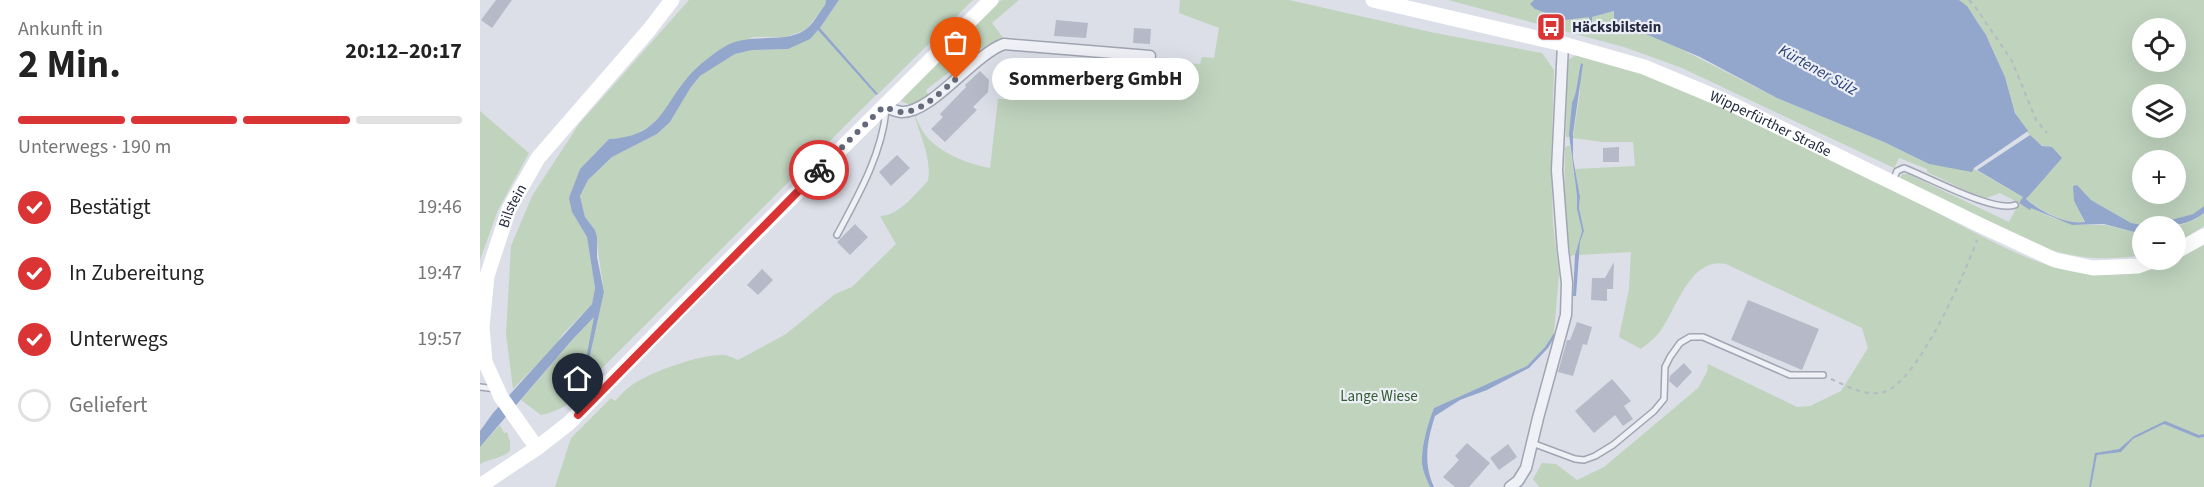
<!DOCTYPE html>
<html lang="de">
<meta charset="utf-8">
<style>
:root{--surface:#fff;--page:#f2f2f2;--text:#222;--muted:#767676;--line:#e0e0e0;--accent:#da3435}
body{margin:0;font-family:"Source Sans 3",sans-serif;background:var(--page);color:var(--text);height:100vh;display:flex;flex-direction:column;font-size:22px;white-space:nowrap}
*{box-sizing:border-box;margin:0}
p{font-size:20px;color:var(--muted)}
.icon{flex:none;width:33px;height:33px;fill:none;stroke:currentColor;stroke-width:2;stroke-linecap:round;stroke-linejoin:round}
.map{position:relative;flex:1;overflow:hidden}
.panel{display:flex;flex-direction:column;background:var(--surface);width:480px}
.panel>*{flex:none}
.fabs{position:absolute;left:1652px;top:18px;display:grid;gap:12px}
.fabs a{display:grid;place-items:center;width:54px;height:54px;border-radius:50%;background:var(--surface);box-shadow:0 6px 24px #0002;font-size:30px}
.pin{position:absolute;display:grid;place-items:center;width:51px;height:51px;color:#fff;margin:-62px -26px;border-radius:50% 50% 50% 0;rotate:-45deg;box-shadow:0 0 6px #0007}
.pin .icon{rotate:45deg}
.courier{position:absolute;display:grid;place-items:center;width:60px;height:60px;margin:-30px;border:4px solid #da3435;border-radius:50%;background:#fff;color:#222;box-shadow:0 2px 8px #0007}
.bubble{position:absolute;height:42px;border-radius:21px;background:var(--surface);box-shadow:0 6px 24px #0002;font-size:20px;font-weight:700;line-height:42px;text-align:center}
.headline em{font-style:normal;font-weight:700}
.headline div{display:flex;flex-direction:column-reverse}
.headline{display:flex;align-items:center;justify-content:space-between;height:102px;padding:0 18px}
h1{font-size:39px;font-weight:700;line-height:45px}
.bar{display:grid;grid-template-columns:repeat(4,1fr);gap:9px 6px;align-content:center;height:72px;padding:0 18px}
.bar i{height:8px;border-radius:4px;background:var(--line)}
.bar .selected{background:var(--accent)}
.bar p{grid-column:span 4}
ol{padding:0 18px;list-style:none}
li{display:flex;align-items:center;gap:18px;height:66px}
li p{margin-inline-start:auto}
li .icon{padding:6px;border-radius:50%;background:var(--accent);color:#fff;stroke-width:4}
li:last-child{color:var(--muted)}
li i{width:33px;height:33px;border:3px solid var(--line);border-radius:50%}
main{display:flex;flex:1;min-height:0}
.map>svg:first-child{display:block}
.green{fill:#bfd3bd;fill-rule:evenodd}
.water{fill:#93a7cc}
.building{fill:#b6bac8}
.lines{fill:none;stroke-linecap:round;stroke-linejoin:round}
.lane-casing{stroke:#a1a5b2;stroke-width:8}
.street-casing{stroke:#a1a5b2;stroke-width:13}
.path{stroke:#b6bac3;stroke-width:2;stroke-dasharray:4.5 4.5;stroke-linecap:butt}
.lane{stroke:#eff1f6;stroke-width:5}
.street{stroke:#eff1f6;stroke-width:10}
.secondary{stroke:#fff;stroke-width:15}
.done{stroke:#656a7b;stroke-width:6;stroke-dasharray:0 10.8}
.route{stroke:#da3435;stroke-width:8}
.labels{text-anchor:middle;dominant-baseline:central;stroke-width:4.5;stroke-linejoin:round;paint-order:stroke}
.poi-label{font-size:15px;font-weight:bold;fill:#252b40;stroke:#eceef6;text-anchor:start}
.street-label{font-size:15px;fill:#252b40;stroke:#eceef6}
.park-label{font-size:15px;fill:#335d31;stroke:#eceef6}
.water-label{font-size:16px;font-style:italic;fill:#2b4277;stroke:#eceef6}
</style>
<main>
<section class="panel">
<div class="headline"><div><h1>2 Min.</h1><p>Ankunft in</p></div><em>20:12–20:17</em></div>
<div class="bar"><i class="selected"></i><i class="selected"></i><i class="selected"></i><i></i><p>Unterwegs · 190 m</p></div>
<ol>
<li><svg class="icon" aria-label="check" viewBox="0 0 24 24"><path d="M5 12l5 5 9-10"/></svg>Bestätigt<p>19:46</p></li>
<li><svg class="icon" aria-label="check" viewBox="0 0 24 24"><path d="M5 12l5 5 9-10"/></svg>In Zubereitung<p>19:47</p></li>
<li><svg class="icon" aria-label="check" viewBox="0 0 24 24"><path d="M5 12l5 5 9-10"/></svg>Unterwegs<p>19:57</p></li>
<li><i></i>Geliefert</li>
</ol>
</section>
<div class="map">
<svg width="1724" height="487" viewBox="0 0 1724 487">
<rect width="100%" height="100%" fill="#dcdfe8"/>
<g class="green">
<path d="M209 0H346L345 5 326 30 305 37H273L209 76 186 111 170 126 149 138 129 139 100 169 92 212 107 237 115 288 112 304 83 334 74 347 33 389 26 334 31 246 52 196 99 124Z"/>
<path d="M359 0H493L398 94 340 28Z"/>
<path d="M522 0H539L512 23 524 39 499 49 446 90 449 97 430 105 421 101 509 9Z"/>
<path d="M700 0H809L955 33 1062 53 1074 70 1071 168 1073 223 1079 274 1074 333 1065 347 1047 366 954 408C948 423 941 447 942 464 943 472 947 480 950 487H75L91 438 131 398 135 401C139 397 143 392 148 388 168 372 216 356 240 355 246 354 253 358 258 360L306 334 355 294 372 287 416 244 400 216C419 216 436 193 448 181 452 159 440 135 434 114 438 121 441 130 446 136 460 153 488 164 510 168L518 99 638 100 643 58 720 64 722 57 734 58 739 28 699 13Z"/>
<path d="M968 0H1054L1050 4 1086 20 1109 16V30H1112V17L1134 11V30L1161 32 1197 47 1297 98 1404 142 1449 164 1494 169 1543 197 1551 208 1573 218 1598 225H1626L1662 234V255C1586 268 1543 240 1478 207 1460 198 1436 191 1420 178L1422 174H1428L1529 222 1539 203 1520 193 1504 199 1447 172V169L1419 158 1414 168 1202 68 1144 47Z"/>
<path d="M1479 0H1724V206L1713 214 1669 226 1651 223 1611 200 1596 185 1594 201 1605 223C1584 224 1562 212 1546 199L1575 151 1572 147C1556 149 1540 124 1535 111 1530 99 1529 86 1524 75 1513 49 1501 19 1479 0ZM1662 28H1695V62H1662ZM1662 94H1695V128H1662ZM1662 160H1695V194H1662Z"/>
<path d="M338 29 396 95 103 387 124 292 115 230 105 217 100 196 108 180 132 157 177 134 190 122 211 87 220 76 255 54 272 50 308 49Z"/>
<path d="M1096 55C1114 59 1132 63 1149 69 1244 103 1339 152 1429 198 1477 222 1543 263 1594 272 1640 281 1686 269 1724 244V434L1719 435 1685 422 1654 436 1639 449 1616 453 1609 487H1059L1053 479 1062 463 1076 464 1097 480 1124 467 1218 388 1227 372 1228 364 1317 407 1330 406 1361 391 1388 348 1382 328 1246 264C1210 257 1197 308 1181 330 1176 338 1168 343 1161 349L1139 337 1149 289 1151 252 1099 255 1100 242 1104 231 1099 208 1100 197 1095 169 1155 166 1153 142H1122L1093 138 1100 92V79L1103 64 1101 63C1097 75 1098 94 1092 102L1089 137H1086L1087 65 1088 60Z"/>
<path d="M0 111 49 153 18 210 0 260Z"/>
<path d="M1087 146H1090L1097 196V209L1102 231 1095 255 1090 256C1085 220 1084 184 1085 148Z"/>
<path d="M1724 213V226L1695 244V227L1716 219Z"/>
<path d="M115 316C112 331 106 380 99 391 91 405 76 412 61 415L41 400 92 340Z"/>
<path d="M1684 424 1718 438 1724 437V487H1611L1617 455 1641 451 1653 439Z"/>
<path d="M20 425 24 433 27 432 30 442V451C23 458 9 459 0 464V447Z"/>
</g>
<g class="water">
<path d="M346 0H359L340 28 398 94 396 95 338 30 330 39 308 49 272 50 255 54 220 76 211 87 190 122 177 134 132 157 108 180 100 196 105 217 115 230 117 237V257L124 292 103 387 100 390 114 317 92 340 0 447V431L13 413 112 304 115 288 107 237 92 212 89 198 100 169 129 139C180 136 181 109 208 77 217 66 233 54 244 47 269 31 302 45 325 30 333 25 339 12 345 5Z"/>
<path d="M1054 0H1479L1487 6 1506 35 1525 77 1535 113 1548 131 1494 168 1492 172 1449 164 1404 142 1297 98 1220 57 1161 32 1134 30V11L1112 17V31H1109V17L1086 20 1055 9 1050 4Z"/>
<path d="M1101 63 1103 64 1093 134V158L1100 197 1099 208 1104 231 1100 242 1096 296H1093L1095 255 1102 231 1097 209V196L1089 134 1092 102C1097 96 1098 73 1101 63Z"/>
<path d="M1550 135 1562 146 1572 147 1582 158 1546 199C1561 212 1585 225 1605 222L1594 201 1593 186 1597 185 1611 200 1651 223 1669 226 1713 214 1724 206V213C1705 228 1685 226 1662 226V234L1624 224 1592 225 1551 208 1550 210 1539 203 1543 197 1497 170Z"/>
<path d="M1074 333V338L1068 348 1049 368 1007 390 980 400 955 416C947 441 943 463 954 487H950C947 480 943 472 942 464 941 447 948 423 954 408L1047 366 1065 347Z"/>
<path d="M1685 421 1719 435 1724 434V437L1718 438 1684 424 1653 439 1641 452 1617 455 1611 487H1609L1615 453 1639 449 1654 436Z"/>
</g>
<g class="building">
<path d="M16 0H32L12 28 1 20Z"/>
<path d="M576 20 608 23 606 38 574 36Z"/>
<path d="M654 28 671 29 670 44 653 43Z"/>
<path d="M500 71 509 80 508 92 493 107 497 110 465 142 451 129 463 117 460 114 486 87 485 85Z"/>
<path d="M1139 147V162H1123V148Z"/>
<path d="M417 155 430 168 411 186 399 172Z"/>
<path d="M375 224 388 237 370 255 357 242Z"/>
<path d="M1134 262 1133 289H1127V301L1111 300 1112 278H1125Z"/>
<path d="M282 269 293 280 278 295 267 285Z"/>
<path d="M1268 300 1339 329 1322 370 1251 340Z"/>
<path d="M1097 322 1112 327 1107 345 1103 344 1093 376 1078 372 1087 340H1090Z"/>
<path d="M1204 363 1212 372 1197 388 1189 381 1190 376Z"/>
<path d="M1132 379 1151 401 1144 406 1153 419 1143 426 1135 415 1114 433 1095 411Z"/>
<path d="M987 443 1010 463 989 487H975L963 477 979 460 975 456Z"/>
<path d="M1028 444 1037 457 1019 470 1010 458Z"/>
</g>
<g class="lines">
<g class="lane-casing">
<g id="lane">
<path d="M1413 181 1417 171 1424 168C1448 177 1514 213 1535 205"/>
<path d="M357 235C378 196 402 154 406 110"/>
<path d="M0 387 16 389"/>
<path d="M1052 443 1095 459 1104 460 1115 456 1133 445 1174 411 1184 399 1185 367 1190 357 1200 343 1210 337H1223L1310 375H1343"/>
</g>
</g>
<g class="street-casing">
<g id="street">
<path d="M403 107C409 108 415 111 421 112 451 114 493 55 524 44L670 56"/>
<path d="M1030 487 1038 481 1046 468 1058 418 1086 315 1087 283 1083 250 1077 170 1083 44"/>
</g>
</g>
<g class="path">
<path d="M1489 0 1494 5 1532 61 1556 120 1567 133"/>
<path d="M1351 379C1367 386 1385 397 1404 392 1438 382 1485 273 1497 240"/>
</g>
<use href="#lane" class="lane"/>
<use href="#street" class="street"/>
<g class="secondary">
<path id="s1" d="M893 0 1083 44 1164 67 1243 100 1502 226 1575 260 1613 268 1658 266 1675 260"/>
<path d="M1695 252 1724 236"/>
<path id="s2" d="M57 448 21 397 5 362 2 327 7 276 29 209 58 158 169 30 192 0"/>
<path d="M0 486 57 448 89 423 223 286 511 0"/>
</g>
</g>
<g class="lines">
<path class="done" d="M339 170 403 107C409 108 416 112 422 112 442 112 462 91 476 79"/>
<path class="route" d="M98 415 339 170"/>
</g>
<defs>
<g id="bus-square" transform="scale(1.5)"><rect x="-9" y="-9" width="18" height="18" rx="4" fill="#da3435" stroke="#eceef6"/><path d="M-5-6H5V4H4V6H2V4H-2V6H-4V4H-5ZM-3.5-4V0h7V-4ZM-3.5 1.2v1.5H-2V1.2ZM2 1.2v1.5H3.5V1.2Z" fill="#fff"/></g>
</defs>
<g fill-rule="evenodd">
<use href="#bus-square" x="1071" y="27"/>
</g>
<g class="labels">
<g class="poi-label">
<text x="1092" y="27">Häcksbilstein</text>
</g>
<g class="street-label">
<text stroke="none"><textPath href="#s1" startOffset="418">Wipperfürther Straße</textPath></text>
<text stroke="none"><textPath href="#s2" startOffset="262">Bilstein</textPath></text>
</g>
<g class="park-label">
<text x="899" y="396">Lange Wiese</text>
</g>
<g class="water-label">
<text transform="translate(1338 70) rotate(29)">Kürtener Sülz</text>
</g>
</g>
</svg>
<div class="fabs">
<a><svg class="icon" aria-label="locate" viewBox="0 0 24 24"><circle cx="12" cy="12" r="6"/><path d="M12 2v4M12 18v4M2 12h4M18 12h4"/></svg></a>
<a><svg class="icon" aria-label="layers" viewBox="0 0 24 24"><path d="M12 4l9 5-9 5-9-5zM3 14l9 5 9-5"/></svg></a>
<a>+</a>
<a>−</a>
</div>
<div class="pin" style="left:476px;top:79px;background:#ea580c"><svg class="icon" aria-label="bag" viewBox="0 0 24 24"><path d="M5 8h14l-1 12H6zM9 8a3 3 0 0 1 6 0"/></svg></div>
<div class="pin" style="left:98px;top:415px;background:#1f2937"><svg class="icon" aria-label="home" viewBox="0 0 24 24"><path d="M3 11l9-7 9 7M6 9v11h12V9"/></svg></div>
<div class="courier" style="left:339px;top:170px"><svg class="icon" aria-label="bike" viewBox="0 0 24 24"><circle cx="6" cy="16" r="4"/><circle cx="18" cy="16" r="4"/><path d="M6 16l4-8h5l3 8M10 8l3 8H6M13 5h3"/></svg></div>
<div class="bubble" style="left:512px;top:58px;width:207px">Sommerberg GmbH</div>
</div>
</main>
